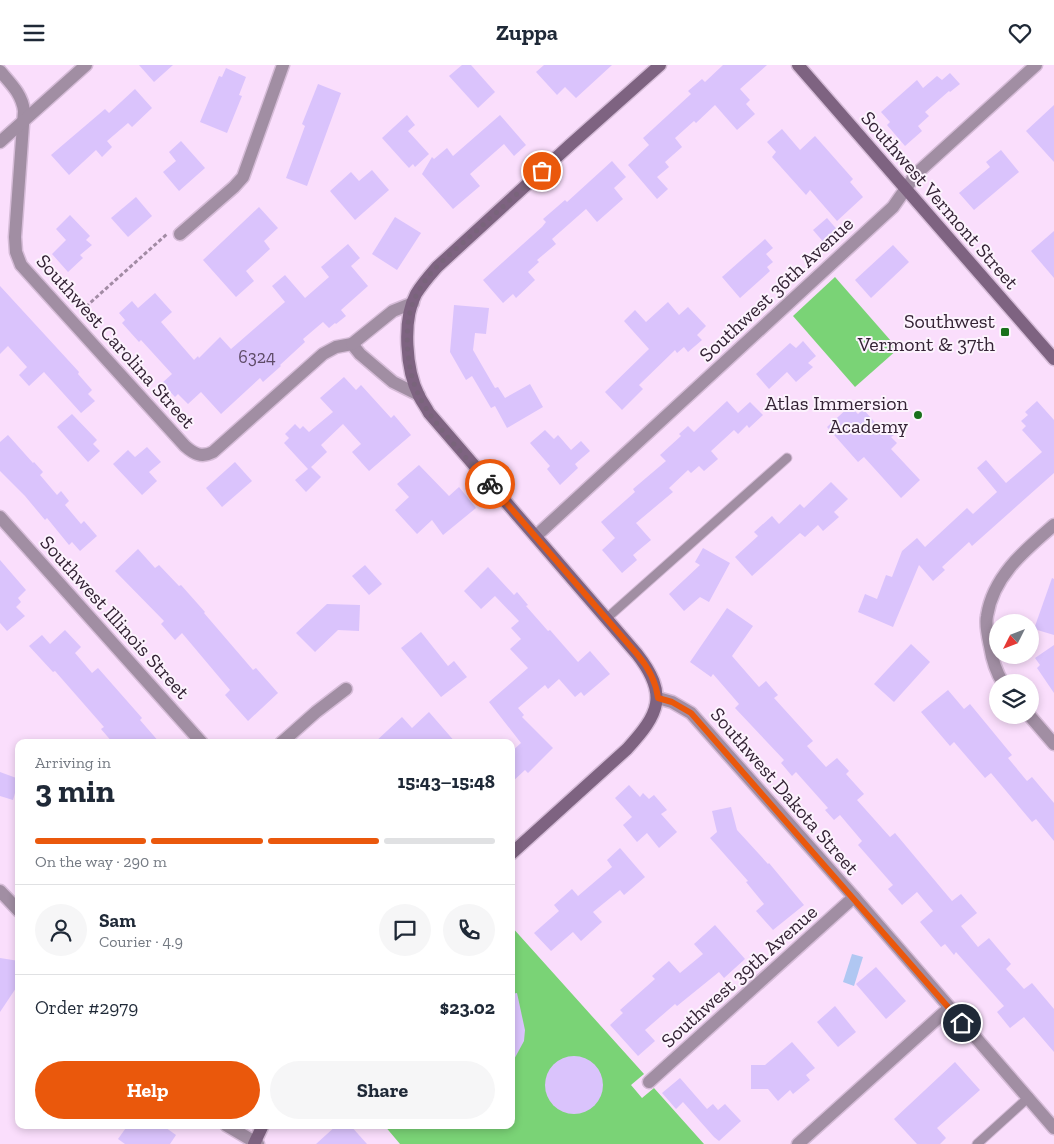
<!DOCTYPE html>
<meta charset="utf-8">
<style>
:root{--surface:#fff;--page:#f6f6f7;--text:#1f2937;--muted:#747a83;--line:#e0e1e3;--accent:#ea580c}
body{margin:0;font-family:"Zilla Slab",serif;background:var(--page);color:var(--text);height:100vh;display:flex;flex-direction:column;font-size:19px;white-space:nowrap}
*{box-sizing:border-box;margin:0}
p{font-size:16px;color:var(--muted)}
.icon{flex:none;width:28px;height:28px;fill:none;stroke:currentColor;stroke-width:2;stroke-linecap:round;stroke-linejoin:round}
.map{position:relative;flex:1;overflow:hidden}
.panel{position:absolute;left:15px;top:674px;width:500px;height:390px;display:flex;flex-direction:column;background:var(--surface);border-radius:10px;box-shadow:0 2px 8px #0003}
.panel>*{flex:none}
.needle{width:32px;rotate:228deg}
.fabs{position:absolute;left:989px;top:549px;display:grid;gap:10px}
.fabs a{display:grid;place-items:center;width:50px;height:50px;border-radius:50%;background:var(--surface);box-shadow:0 2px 8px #0003;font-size:25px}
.pin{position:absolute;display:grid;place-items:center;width:42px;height:42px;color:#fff;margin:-21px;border:2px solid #fff;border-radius:50%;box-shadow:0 1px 5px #0007}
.courier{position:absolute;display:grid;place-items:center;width:50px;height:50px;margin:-25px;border:4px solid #ea580c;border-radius:50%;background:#fff;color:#222;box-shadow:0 1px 6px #0007}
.headline em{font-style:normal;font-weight:700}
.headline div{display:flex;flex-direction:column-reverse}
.headline{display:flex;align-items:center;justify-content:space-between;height:85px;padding:0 20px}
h1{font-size:32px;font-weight:700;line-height:38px}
.bar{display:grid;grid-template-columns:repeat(4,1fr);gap:8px 5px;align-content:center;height:60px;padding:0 20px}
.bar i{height:6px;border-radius:4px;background:var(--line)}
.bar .current{background:var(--accent)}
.bar p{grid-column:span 4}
.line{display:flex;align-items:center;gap:12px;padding:0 20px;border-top:1px solid var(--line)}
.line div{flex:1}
.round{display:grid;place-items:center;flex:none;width:52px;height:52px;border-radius:26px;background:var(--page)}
.button{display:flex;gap:10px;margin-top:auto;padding:10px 20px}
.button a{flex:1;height:58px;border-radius:30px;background:var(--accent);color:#fff;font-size:20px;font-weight:700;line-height:58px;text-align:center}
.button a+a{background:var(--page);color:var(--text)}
header{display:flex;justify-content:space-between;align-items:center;height:65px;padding:0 20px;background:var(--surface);font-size:22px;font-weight:700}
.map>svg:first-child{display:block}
.green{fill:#7ad376}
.water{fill:#b0c7f2}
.building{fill:#dac3fc}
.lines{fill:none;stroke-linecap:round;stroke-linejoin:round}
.lane-casing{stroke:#d6bcd8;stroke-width:11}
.street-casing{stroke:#d6bcd8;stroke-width:15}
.secondary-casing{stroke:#d6bcd8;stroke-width:15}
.path{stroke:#a28ba4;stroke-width:3;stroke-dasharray:4 2.5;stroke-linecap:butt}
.lane{stroke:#a18ea3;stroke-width:9}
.street{stroke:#a18ea3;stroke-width:12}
.secondary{stroke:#7e6381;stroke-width:12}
.done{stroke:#79647b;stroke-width:5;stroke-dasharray:0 9}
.route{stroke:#ea580c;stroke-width:6}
.poi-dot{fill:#19701b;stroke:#fcf3fd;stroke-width:2}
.labels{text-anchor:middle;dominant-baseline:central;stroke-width:4;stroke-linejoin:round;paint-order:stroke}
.number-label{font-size:18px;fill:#5e4b67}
.street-label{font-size:20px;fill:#342335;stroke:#fcf3fd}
.poi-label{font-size:20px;fill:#342335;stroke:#fcf3fd;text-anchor:end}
</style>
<header><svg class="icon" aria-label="menu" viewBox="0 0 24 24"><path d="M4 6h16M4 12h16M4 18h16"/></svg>Zuppa<svg class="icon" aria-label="heart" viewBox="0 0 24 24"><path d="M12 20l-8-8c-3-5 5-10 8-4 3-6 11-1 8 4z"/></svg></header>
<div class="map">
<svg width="1054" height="1079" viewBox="0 0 1054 1079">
<rect width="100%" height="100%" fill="#fadefc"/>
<g class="green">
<path d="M835 212 898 284 855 322 793 251Z"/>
<path d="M511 861 644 1009 631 1020 642 1033 654 1023 704 1079H400L384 1060H511Z"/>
</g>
<path class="water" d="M852 889 863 892 854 921 843 917Z"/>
<g class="building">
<path d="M139 0H173L154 17Z"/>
<path d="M462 0H471L495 27 478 43 449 11Z"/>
<path d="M544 0H612L576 33 565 22 557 30 536 7Z"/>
<path d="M723 0H767L740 24 750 35 746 39 755 49 737 65 715 40 696 58 694 56 675 73 682 82 665 97 669 102 657 112 668 124 657 134 628 100 649 80 643 73 691 29 688 26 702 14 705 17Z"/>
<path d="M226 3 246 12 239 30 242 31 227 68 200 57 219 11 222 12Z"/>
<path d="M950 8 960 19 950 27 949 26 925 47 929 51 918 61 922 66 905 81 887 60 890 57 881 47 917 15 923 23 937 11 942 15Z"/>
<path d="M318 19 341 28 307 121 286 113 305 61 302 59Z"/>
<path d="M135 24 152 43 132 62 128 58 107 76 112 82 102 92 96 85 69 110 51 90 105 44 109 48Z"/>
<path d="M1054 40V97L1026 66Z"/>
<path d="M407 50 415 60 408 66 429 89 415 102 413 99 409 103 382 73Z"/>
<path d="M500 50 526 80 514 91 504 79 470 109 480 121 453 144 422 109 432 92 434 94 447 83 453 91Z"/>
<path d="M782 64 800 85 815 71 853 114 850 117 863 132 837 156 810 125 806 130 772 92 776 87 767 77Z"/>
<path d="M181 76 205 103 179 126 163 107 176 96 169 87Z"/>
<path d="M1001 85 1019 107 974 145 959 128 990 102 986 97Z"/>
<path d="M612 96 626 112 614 123 623 134 597 157 586 144 552 174 556 179 537 195 539 197 528 207 535 215 516 233 513 229 503 238 483 215 542 162 546 157 543 154 565 135 567 137Z"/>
<path d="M372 105 389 125 355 155 330 126 351 107 359 116Z"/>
<path d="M136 132 152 151 128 172 111 153Z"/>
<path d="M259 142 278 163 264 176 270 184 246 206 254 216 236 232 203 195Z"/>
<path d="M70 150 90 171 86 175 92 180 80 190 83 193 68 207 52 189 66 175 56 164Z"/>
<path d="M395 152 421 168 397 205 372 189Z"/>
<path d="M827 153 840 168 826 180 813 165Z"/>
<path d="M1054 166V213L1031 186Z"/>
<path d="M765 174 773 183 766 189 773 197 767 202 770 206 740 233 722 212Z"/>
<path d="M348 179 360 193 351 201 368 221 341 245 346 251 336 259 335 258 329 263 323 257 303 274 305 277 280 300 281 301 263 317 260 313 221 349 201 327 188 339 178 329 175 332 162 318 172 309 141 275 139 277 122 258 125 255 119 248 132 236 138 243 155 228 172 247 161 257 194 295 198 291 199 293 220 272 231 284 285 237 272 221 285 210 305 233 329 212 321 202Z"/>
<path d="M893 180 909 197 871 233 855 215Z"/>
<path d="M0 221 79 307 78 309 92 325 88 329 95 336 81 348 44 307 29 321 19 310 27 302 8 281 0 289Z"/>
<path d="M668 237 679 250 688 242 706 261 697 270 702 275 688 287 684 282 677 288 675 285 639 320 643 324 622 345 605 327 649 284 624 256 635 245 646 257Z"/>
<path d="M454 240 489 243 486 269 475 268 473 285 495 323 498 322 505 333 530 319 543 342 507 363 495 341 491 343 472 311 466 315 450 287Z"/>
<path d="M803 276 816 291 808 298 813 302 796 317 787 307 769 324 756 309 790 278 796 283Z"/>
<path d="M344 312 356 325 361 320 391 353 394 350 411 370 369 406 352 387 361 379 343 359 321 380 327 387 311 402 321 412 306 427 295 415 308 404 284 378 289 373 285 369 295 359 300 364 303 361 309 367 333 347 320 333Z"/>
<path d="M727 336 738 348 750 337 763 350 749 363 747 360 738 369 734 365 711 386 718 394 704 406 699 401 691 408 688 405 669 423 673 427 636 458 651 475 633 490 637 495 622 508 602 485 615 473 601 457 635 427 633 424 666 396 660 390 681 371 679 369 688 361 694 367Z"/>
<path d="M1037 336 1054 355V408L972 481 969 477 942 502 945 505 933 516 919 500 893 562 858 547 865 529 877 534 886 510 892 512 902 486 917 473 925 482 967 443 973 449 997 427 977 403 986 395 1006 418 1042 387 1022 365 1026 361 1021 356 1028 350 1025 347Z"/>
<path d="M850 341 858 349 863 344 880 363 884 359 894 370 891 372 897 378 891 384 920 415 901 433 864 392 858 397 827 362Z"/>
<path d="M72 349 97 375 93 379 100 386 88 397 57 362Z"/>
<path d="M545 365 554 374 558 370 571 385 581 376 590 386 575 399 578 403 560 420 547 404 550 401 530 378Z"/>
<path d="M8 370 33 398 34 397 43 407 40 410 57 430 61 426 69 436 65 440 81 459 84 456 97 471 80 486 72 477 69 480 47 453 45 455 25 431 0 406V377Z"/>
<path d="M147 382 161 397 149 407 157 416 142 430 113 399 128 385 135 392Z"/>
<path d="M235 397 252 416 222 442 206 423Z"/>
<path d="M419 400 449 431 459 422 476 443 443 470 432 455 417 469 395 445 409 432 397 419Z"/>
<path d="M831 417 848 434 834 447 839 452 823 466 818 460 805 472 800 468 752 511 735 492 758 471 754 467 772 451 779 459 800 439 804 443Z"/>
<path d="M703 483 730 498 709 537 700 532 684 546 669 529 700 500 695 497Z"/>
<path d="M138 484 155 503 159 500 179 521 181 520 205 547 204 548 253 605 256 603 278 628 248 656 225 630 230 625 182 568 175 575 161 559 164 556 115 506Z"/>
<path d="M0 495 26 525 18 533 21 537 16 542 25 551 7 566 0 558Z"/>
<path d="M365 500 382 519 369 530 352 511Z"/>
<path d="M488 502 514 530 517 527 528 540 526 541 548 566 550 565 578 597 590 586 610 609 584 631 581 627 575 632 559 614 548 624 545 620 518 643 524 650 522 652 553 683 528 708 525 705 511 718V687L521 678 489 637 528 603 510 584 521 574 511 563 519 556 495 531 481 544 464 526Z"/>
<path d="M1052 513 1054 514V570L1034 564Z"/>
<path d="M327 539 360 540 359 566 338 565 315 587 296 568Z"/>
<path d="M727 543 753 561 732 591 759 622 766 616 778 630 774 633 813 676 807 681 826 702 837 693 849 706 846 709 864 729 857 735 890 772 895 768 952 836 961 829 977 848 961 861 978 882 989 873 1011 899 1006 904 1024 924 1032 918 1054 944V987L1024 952 1010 963 997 947 1004 941 956 887 954 890 945 879 941 882 920 857 933 846 917 827 902 840 888 824 893 820 858 780 862 776 840 750 834 755 825 745 828 743 796 707 792 711 781 698 784 695 735 643 739 639 713 609 711 612 690 597Z"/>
<path d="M65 565 81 582 75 588 92 608 98 603 142 653 140 655 160 678H113L101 664 104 662 55 606 53 607 29 581 42 570 50 579Z"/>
<path d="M421 567 448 601 454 596 467 612 441 632 401 583Z"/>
<path d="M911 579 930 597 894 637 874 619Z"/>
<path d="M1054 580V628L1037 603 1040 600 1035 593Z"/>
<path d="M948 625 964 644 970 639 1012 690 1008 693 1027 716 1032 712 1054 738V776L1036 754 1032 757 991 708 985 713 954 677 950 681 921 647Z"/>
<path d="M429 647 456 678H374L402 652 412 663Z"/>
<path d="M0 707 19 714 13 735 0 731Z"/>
<path d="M629 720 640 732 643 728 649 734 654 730 667 745 661 749 677 767 659 783 647 768 637 777 623 760 632 752 615 733Z"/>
<path d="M731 742 737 765 768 799 769 798 804 840 773 865 756 846 764 839 746 817 748 816 710 773 717 767 712 746Z"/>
<path d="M620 783 645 812 624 830 620 825 593 847 602 857 581 876 573 867 551 886 534 868 559 846 554 840 572 824 578 831 612 802 607 795Z"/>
<path d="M715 860 745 894 724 913 719 907 677 941 675 939 645 965 655 976 638 991 610 960 623 948 620 945 655 914 652 911 669 896 680 908 703 889 694 879Z"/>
<path d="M0 893 19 896 18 920 0 947Z"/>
<path d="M876 902 906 936 886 954 856 919Z"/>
<path d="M517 928 525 965 524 976 511 1000V929Z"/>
<path d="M835 941 856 967 838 982 817 957Z"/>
<path d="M792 977 815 1003 806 1010 810 1015 793 1029 790 1025 778 1036 768 1024H751V1000H765Z"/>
<circle cx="574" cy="1020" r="29"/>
<path d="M955 997 980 1025 937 1063 946 1073 940 1079H917L894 1054Z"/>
<path d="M680 1013 707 1044 713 1039 718 1045 725 1039 741 1056 719 1076 714 1072 683 1037 676 1044 662 1028Z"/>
<path d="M128 1060H162L176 1070 170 1079H125L118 1074Z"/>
<path d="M337 1060H350L367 1079H316Z"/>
</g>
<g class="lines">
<g class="lane-casing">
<g id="lane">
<path d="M607 553 787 393"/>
<path d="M977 1079 1029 1032"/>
</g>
</g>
<g class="street-casing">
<g id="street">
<path d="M0 6C11 19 22 29 24 46L15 172 16 187 21 200 185 381C194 389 202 393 213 387L323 289 336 282 352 279 360 289 393 317 419 330"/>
<path d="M0 77 86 0"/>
<path d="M180 169 234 122 243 112 283 0"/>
<path d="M352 279 393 246 413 238"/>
<path d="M0 452 202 678"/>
<path d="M536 471 893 142 916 109 1036 0"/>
<path d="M1003 618C996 607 992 594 990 581 988 572 985 560 987 551 993 511 1025 485 1054 460"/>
<path d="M658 633 672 637 691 648 854 832 1054 1063"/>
<path d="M1029 650 1054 679"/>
<path d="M281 678 316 647 346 624"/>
<path d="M0 826 19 846"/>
<path d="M649 1017 854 832"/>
<path d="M226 1060 258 1079"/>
<path d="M798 1079 949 943"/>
</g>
</g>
<g class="secondary-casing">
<g id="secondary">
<path d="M798 0 1054 294"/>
<path d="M511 789 627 684C659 649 669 630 637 589L429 348C426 342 422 337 419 331 406 305 402 255 416 229 422 219 430 210 437 202L570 80 660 0"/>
<path d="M254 1079 263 1060"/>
</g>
</g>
<path class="path" d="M81 246 167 169"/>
<use href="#lane" class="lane"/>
<use href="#street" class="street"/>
<use href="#secondary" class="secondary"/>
</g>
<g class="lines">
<path class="done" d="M490 419C468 394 434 361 419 331 406 304 402 257 416 231 428 205 454 186 475 167 497 147 520 126 542 106"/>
<path class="route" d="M490 419 637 589C648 602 656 616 658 633L672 637 691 648 962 958"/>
</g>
<g class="poi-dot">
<rect x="1000" y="262" width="10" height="10" rx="2.5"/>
<circle cx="918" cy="350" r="5"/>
</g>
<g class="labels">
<g class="number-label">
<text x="257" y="292">6324</text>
</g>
<g class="street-label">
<text transform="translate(940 135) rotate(49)">Southwest Vermont Street</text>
<text transform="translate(776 224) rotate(-43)">Southwest 36th Avenue</text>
<text transform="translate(116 276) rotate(48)">Southwest Carolina Street</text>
<text transform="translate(115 552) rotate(48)">Southwest Illinois Street</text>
<text transform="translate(785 726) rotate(49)">Southwest Dakota Street</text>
<text transform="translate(739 911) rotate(-42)">Southwest 39th Avenue</text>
</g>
<g class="poi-label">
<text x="995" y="256">Southwest<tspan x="995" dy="23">Vermont &amp; 37th</tspan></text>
<text x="908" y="338">Atlas Immersion<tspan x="908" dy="23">Academy</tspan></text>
</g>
</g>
</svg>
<div class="fabs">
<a><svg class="needle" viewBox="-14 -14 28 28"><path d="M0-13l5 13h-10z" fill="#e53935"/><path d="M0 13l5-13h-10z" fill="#747a83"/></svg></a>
<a><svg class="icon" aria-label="layers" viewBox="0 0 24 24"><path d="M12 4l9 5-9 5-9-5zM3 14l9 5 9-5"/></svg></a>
</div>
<div class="pin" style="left:542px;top:106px;background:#ea580c"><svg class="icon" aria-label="bag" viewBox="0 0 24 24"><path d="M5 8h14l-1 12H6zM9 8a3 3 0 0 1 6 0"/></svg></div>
<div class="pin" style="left:962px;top:958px;background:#1f2937"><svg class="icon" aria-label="home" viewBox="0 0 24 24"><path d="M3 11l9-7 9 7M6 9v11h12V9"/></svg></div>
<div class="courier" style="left:490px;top:419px"><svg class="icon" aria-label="bike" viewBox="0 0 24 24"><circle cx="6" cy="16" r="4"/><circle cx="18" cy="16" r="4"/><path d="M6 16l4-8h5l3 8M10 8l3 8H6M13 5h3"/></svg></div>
<section class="panel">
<div class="headline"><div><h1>3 min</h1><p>Arriving in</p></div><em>15:43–15:48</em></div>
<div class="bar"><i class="current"></i><i class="current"></i><i class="current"></i><i></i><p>On the way · 290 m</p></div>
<div class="line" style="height:90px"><a class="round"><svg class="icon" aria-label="person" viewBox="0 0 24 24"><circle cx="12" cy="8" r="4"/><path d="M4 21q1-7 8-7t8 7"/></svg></a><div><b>Sam</b><p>Courier · 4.9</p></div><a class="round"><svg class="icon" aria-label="chat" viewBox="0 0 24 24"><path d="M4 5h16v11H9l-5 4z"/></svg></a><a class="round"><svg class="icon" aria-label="phone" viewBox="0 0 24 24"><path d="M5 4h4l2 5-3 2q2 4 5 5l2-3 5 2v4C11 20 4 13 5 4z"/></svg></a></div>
<div class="line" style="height:65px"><div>Order #2979</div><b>$23.02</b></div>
<div class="button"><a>Help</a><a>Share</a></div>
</section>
</div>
